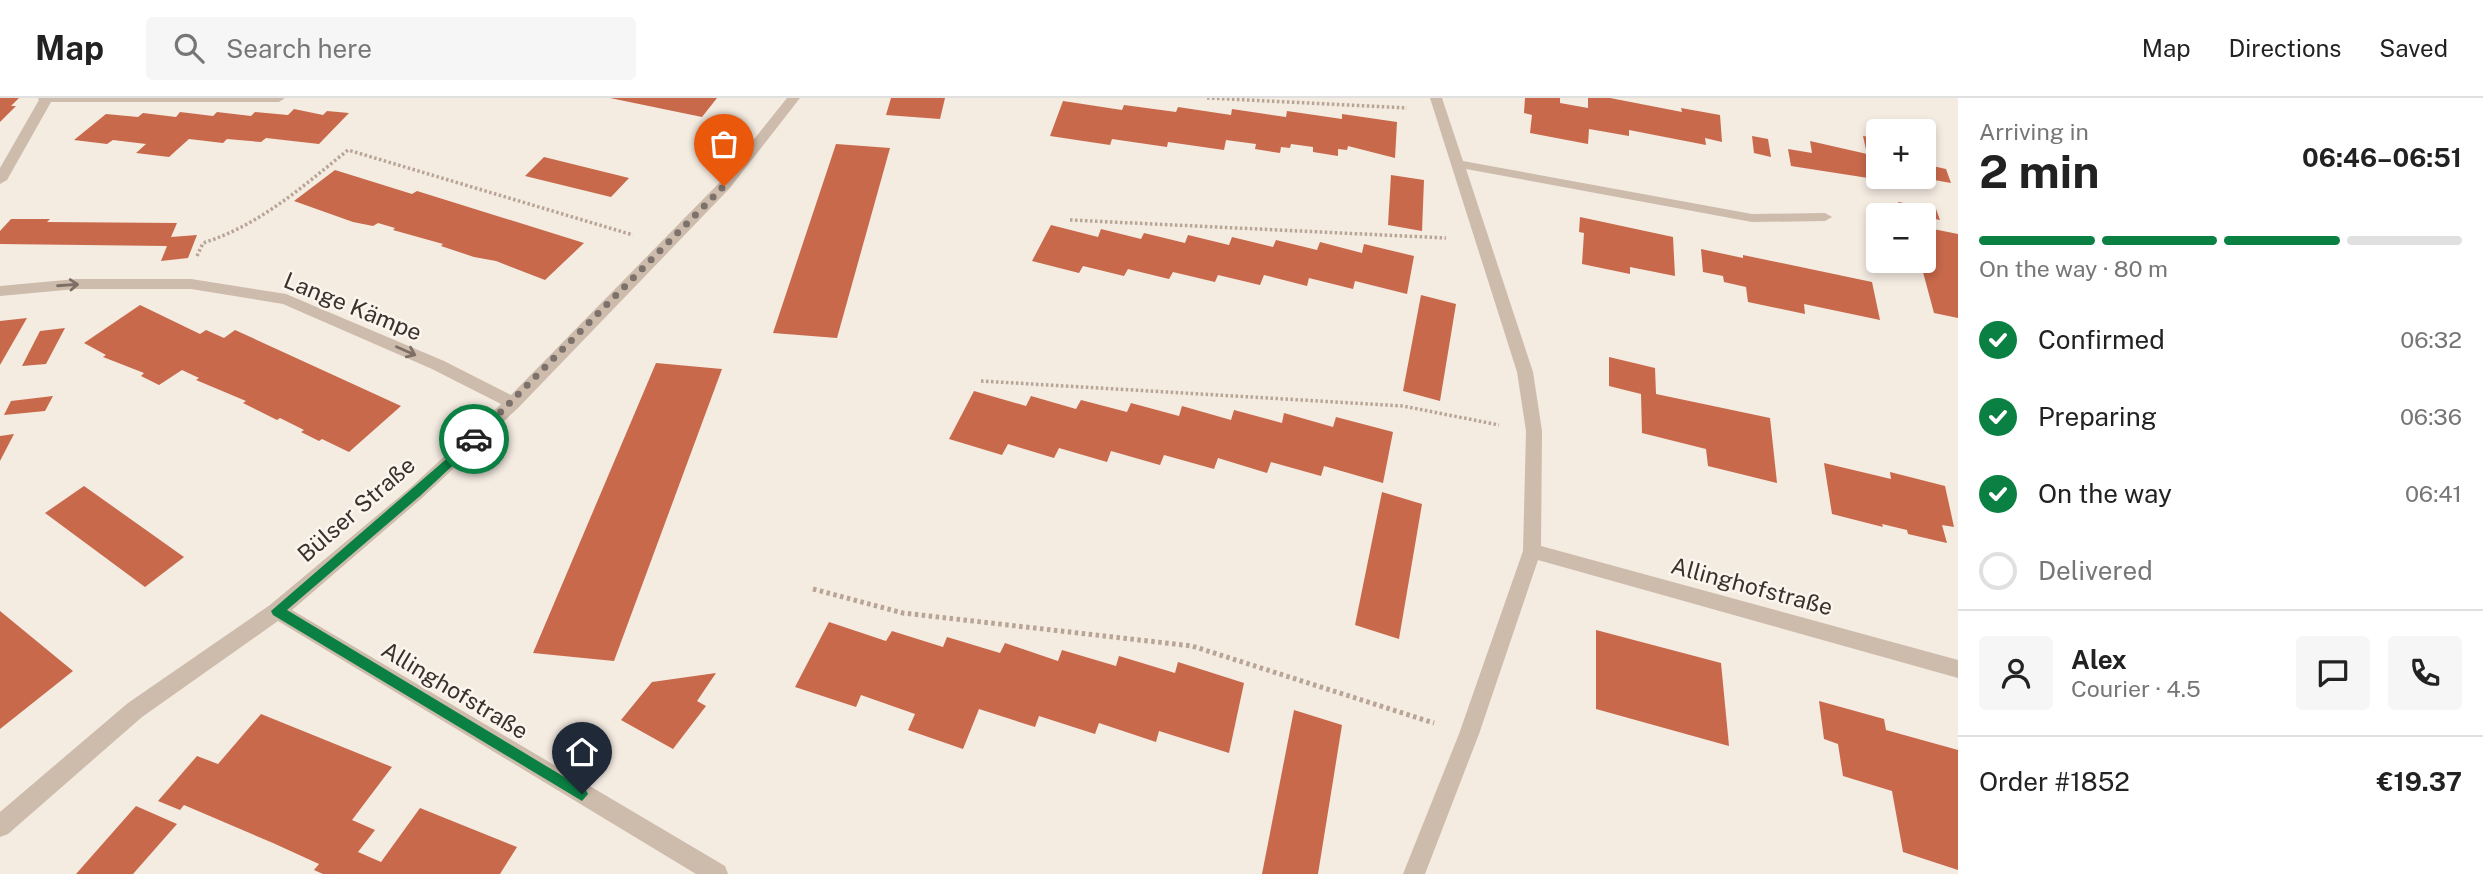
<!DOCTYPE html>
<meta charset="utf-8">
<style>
:root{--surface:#fff;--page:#f6f6f6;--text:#222;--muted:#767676;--line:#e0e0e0;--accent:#0b8043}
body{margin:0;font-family:"Public Sans",sans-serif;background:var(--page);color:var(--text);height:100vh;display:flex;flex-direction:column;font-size:26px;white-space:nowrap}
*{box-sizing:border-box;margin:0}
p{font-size:23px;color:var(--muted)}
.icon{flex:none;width:38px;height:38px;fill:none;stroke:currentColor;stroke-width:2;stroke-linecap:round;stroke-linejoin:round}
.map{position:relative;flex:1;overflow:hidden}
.drawer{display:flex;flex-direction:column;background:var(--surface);width:525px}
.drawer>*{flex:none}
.controls{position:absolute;left:1866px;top:21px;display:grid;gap:14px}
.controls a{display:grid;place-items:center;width:70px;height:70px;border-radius:7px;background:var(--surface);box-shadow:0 4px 10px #0003;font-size:35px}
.pin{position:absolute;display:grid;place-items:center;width:60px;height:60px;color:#fff;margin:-72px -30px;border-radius:50% 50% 50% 0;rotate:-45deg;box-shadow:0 0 7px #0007}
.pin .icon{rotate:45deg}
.courier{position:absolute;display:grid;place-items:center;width:70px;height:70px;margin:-35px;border:5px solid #0b8043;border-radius:50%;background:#fff;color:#222;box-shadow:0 2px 9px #0007}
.head em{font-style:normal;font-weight:700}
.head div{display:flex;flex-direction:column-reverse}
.head{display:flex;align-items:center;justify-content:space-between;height:119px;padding:0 21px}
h1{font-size:46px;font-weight:700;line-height:52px}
.bar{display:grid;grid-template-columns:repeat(4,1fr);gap:10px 7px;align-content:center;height:84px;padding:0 21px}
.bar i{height:9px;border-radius:5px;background:var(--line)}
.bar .on{background:var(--accent)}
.bar p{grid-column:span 4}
.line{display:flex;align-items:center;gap:18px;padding:0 21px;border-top:2px solid var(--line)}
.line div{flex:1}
.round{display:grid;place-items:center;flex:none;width:74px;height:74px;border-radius:7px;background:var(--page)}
ol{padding:0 21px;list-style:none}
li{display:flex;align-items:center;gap:21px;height:77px}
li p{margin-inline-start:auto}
li .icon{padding:7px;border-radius:50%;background:var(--accent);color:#fff;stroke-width:4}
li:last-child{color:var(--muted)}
li i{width:38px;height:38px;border:4px solid var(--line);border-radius:50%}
header{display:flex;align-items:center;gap:42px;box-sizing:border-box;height:98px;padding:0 35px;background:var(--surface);border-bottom:2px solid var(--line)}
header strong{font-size:33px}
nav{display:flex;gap:38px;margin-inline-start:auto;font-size:24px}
.search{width:490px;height:63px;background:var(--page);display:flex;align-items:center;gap:18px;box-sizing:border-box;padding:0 24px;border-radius:7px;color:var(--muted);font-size:26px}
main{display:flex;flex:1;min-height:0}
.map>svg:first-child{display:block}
.building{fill:#c8694b}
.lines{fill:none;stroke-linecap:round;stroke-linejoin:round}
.path-far1{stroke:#b9a596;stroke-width:3.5;stroke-dasharray:2.5 2.5;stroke-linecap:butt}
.path{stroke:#b9a596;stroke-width:5;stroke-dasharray:3.5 3.5;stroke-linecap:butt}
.minor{fill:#cdbbac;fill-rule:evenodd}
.oneway{stroke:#7d6f65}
.route{fill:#0b8043}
.done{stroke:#7c716b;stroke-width:7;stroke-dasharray:0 12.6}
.labels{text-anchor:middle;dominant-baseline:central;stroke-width:5;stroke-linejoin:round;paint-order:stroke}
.street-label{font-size:23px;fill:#3b302b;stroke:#fbf5ee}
</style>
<header>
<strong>Map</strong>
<div class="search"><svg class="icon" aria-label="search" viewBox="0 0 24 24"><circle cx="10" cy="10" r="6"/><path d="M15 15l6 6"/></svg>Search here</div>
<nav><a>Map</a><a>Directions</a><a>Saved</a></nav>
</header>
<main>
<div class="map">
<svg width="1958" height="776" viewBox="0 0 1958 776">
<rect width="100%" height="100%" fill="#f4ebe1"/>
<g class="building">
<path d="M0 0H19L11 8H16L0 24Z"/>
<path d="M610 0H717L702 19Z"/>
<path d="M891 0H945L940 21 886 17Z"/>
<path d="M1525 0H1560V5L1588 10V0H1610L1682 14 1681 10 1720 17 1722 44 1705 40 1706 47 1629 32V38L1589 31 1588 46 1530 35 1532 17 1524 15Z"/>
<path d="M1063 3 1122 12 1124 7 1176 14 1178 9 1231 17 1232 11 1286 19 1287 13 1342 21V16L1397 24 1395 60 1348 48 1347 52 1338 51V58L1313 54V49L1291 46 1290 50 1281 49 1280 55 1255 51 1256 46 1226 42 1224 52 1168 44 1167 49 1112 41 1110 47 1050 38Z"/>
<path d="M294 11 323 17 327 13 349 15 319 46 266 40 261 44 227 41 223 45 189 41 169 59 136 55 146 46 113 42 107 46 74 42 106 16 138 19 143 15 176 19 180 14 213 18 217 14 251 18 255 14 288 17Z"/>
<path d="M1752 38 1768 41 1771 59 1754 55Z"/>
<path d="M1863 38 1878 40V79H1892L1894 84 1791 68 1788 51 1812 55 1810 43 1867 56Z"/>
<path d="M836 46 890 50 837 240 773 235Z"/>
<path d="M1924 54 1928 67 1946 71 1951 85 1923 80Z"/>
<path d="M544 59 629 80 611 99 525 78Z"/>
<path d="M335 72 412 96 417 93 584 145 545 182 496 163 474 159 441 148 443 146 393 132 395 130 378 125 373 128 353 124 294 103Z"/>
<path d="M1391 77 1424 82 1422 133 1388 127Z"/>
<path d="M1898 104 1936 111 1940 122 1900 114Z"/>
<path d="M1580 119 1673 139 1675 178 1630 169V176L1582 166 1584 135 1579 134Z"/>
<path d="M11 121H50L47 124 177 125 171 139 197 137 188 160 161 163 167 148 0 146V133Z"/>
<path d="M1051 127 1098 139 1101 131 1141 141 1144 135 1185 145 1188 137 1229 147 1232 139 1273 149 1276 142 1317 152 1320 144 1362 155 1364 146 1414 158 1407 196 1355 183 1353 191 1309 180 1307 188 1264 177 1260 187 1218 177 1215 184 1173 174 1169 181 1128 171 1124 178 1083 168 1079 175 1032 163Z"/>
<path d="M1923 129 1958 136V220L1934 215 1920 163H1923Z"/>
<path d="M1701 151 1743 160V157L1872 184 1880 222 1804 206 1805 216 1748 204 1746 189 1724 184 1723 178 1703 174Z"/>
<path d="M1421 197 1456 206 1440 303 1403 293Z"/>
<path d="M140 207 200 236 206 232 224 240 235 232 401 308 349 354 322 341 319 343 301 334 304 332 280 320 277 322 243 305 246 303 196 282 199 280 182 272 159 287 141 278 144 275 103 259 106 257 84 245Z"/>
<path d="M27 220 0 267V223Z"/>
<path d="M65 230 46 266 22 268 40 233Z"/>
<path d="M1609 259 1655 270 1656 296 1770 320 1777 385 1708 368 1706 351 1642 335 1641 296 1609 288Z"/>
<path d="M656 265 722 271 614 563 533 555Z"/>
<path d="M974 293 1026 308 1031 298 1076 311 1081 302 1127 314 1131 305 1179 318 1182 308 1231 322 1234 312 1282 325 1284 315 1333 329 1336 319 1393 334 1383 385 1324 368 1321 378 1271 364 1267 375 1218 360 1214 371 1164 357 1160 367 1111 353 1107 364 1059 350 1054 360 1008 346 1002 357 949 341Z"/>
<path d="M53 298 45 313 4 317 11 303Z"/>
<path d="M14 336 0 363V338Z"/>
<path d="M1824 365 1891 381 1890 374 1945 388 1954 429 1942 427 1947 445 1908 436 1907 432 1882 426 1883 429 1832 416Z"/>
<path d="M84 388 184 459 145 489 45 415Z"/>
<path d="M1382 394 1422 406 1399 541 1355 527Z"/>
<path d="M0 513 73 573 0 631Z"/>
<path d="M829 524 886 543 892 533 943 549 947 539 1000 555 1005 545 1058 563 1062 552 1116 568 1119 558 1175 575 1178 564 1244 585 1229 655 1159 633 1156 644 1099 625 1095 636 1039 618 1035 629 979 611 963 651 908 632 915 616 861 597 856 609 795 589Z"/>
<path d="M1596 532 1721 565 1729 648 1596 611Z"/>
<path d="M716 575 697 603 706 608 673 651 621 622 652 584Z"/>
<path d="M1819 603 1884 621 1886 632 1958 652V772L1903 754 1892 693 1843 678 1838 646 1824 641Z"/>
<path d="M1294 612 1342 627 1318 776H1262Z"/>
<path d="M261 616 392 669 352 722 375 732 358 754 381 764 420 710 517 749 500 776H323L314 772 319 766 273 745 184 707 180 712 158 703 197 658 218 666Z"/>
<path d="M136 708 177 726 133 776H76Z"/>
</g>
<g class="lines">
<g class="path-far1">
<path d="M1207 0 1407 10"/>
<path d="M1070 122 1446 140"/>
<path d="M197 158 203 145C260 127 302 89 348 52L633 137"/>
<path d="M981 283 1403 308 1499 327"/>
</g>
<path class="path" d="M813 491 903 515 1192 548 1434 625"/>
<g class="minor">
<path d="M38 0H285L279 4H51L7 82 0 86V70L39 2Z"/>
<path d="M787 0H800L729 91 519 309 422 400 292 512 725 768 728 776H696L278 523 142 619 8 736 0 739V714L128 605 270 507 410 390 501 306 432 271 283 206 191 191H76L0 198V188L76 181H191L286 196 444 263 511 297 719 85Z"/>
<path d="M1430 0H1442L1463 63 1752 116 1825 115 1832 119 1825 123 1752 124 1466 71 1533 274 1542 333 1541 448 1958 562V580L1538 462 1479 636 1425 776H1403L1459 636 1523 453 1526 333 1517 274Z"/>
</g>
</g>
<defs><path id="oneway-shaft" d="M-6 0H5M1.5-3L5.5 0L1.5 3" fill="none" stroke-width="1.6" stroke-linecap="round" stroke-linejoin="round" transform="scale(1.75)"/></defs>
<g class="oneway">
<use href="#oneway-shaft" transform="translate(68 187) rotate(-4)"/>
<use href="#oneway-shaft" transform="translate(406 253) rotate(24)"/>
</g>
<path class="route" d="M474 337 480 341 478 344 420 398 287 512 586 692 588 696 582 703 273 517 271 513Z"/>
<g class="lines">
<path class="done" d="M474 341 724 88"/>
</g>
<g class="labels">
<g class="street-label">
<text transform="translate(353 208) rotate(22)">Lange Kämpe</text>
<text transform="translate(356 411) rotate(-41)">Bülser Straße</text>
<text transform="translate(1752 488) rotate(15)">Allinghofstraße</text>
<text transform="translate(455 592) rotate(31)">Allinghofstraße</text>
</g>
</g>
</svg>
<div class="controls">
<a>+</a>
<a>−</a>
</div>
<div class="pin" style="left:724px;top:88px;background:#ea580c"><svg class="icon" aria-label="bag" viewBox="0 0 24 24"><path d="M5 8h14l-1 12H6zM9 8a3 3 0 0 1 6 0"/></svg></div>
<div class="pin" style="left:582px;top:696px;background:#1f2937"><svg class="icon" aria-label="home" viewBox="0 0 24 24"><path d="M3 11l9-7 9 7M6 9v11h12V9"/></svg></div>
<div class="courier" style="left:474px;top:341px"><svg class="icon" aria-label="car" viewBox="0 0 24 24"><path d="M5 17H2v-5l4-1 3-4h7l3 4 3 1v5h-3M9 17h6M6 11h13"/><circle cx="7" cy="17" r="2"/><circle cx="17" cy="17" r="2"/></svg></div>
</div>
<section class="drawer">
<div class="head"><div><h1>2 min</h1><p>Arriving in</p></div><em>06:46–06:51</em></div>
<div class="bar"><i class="on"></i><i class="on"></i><i class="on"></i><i></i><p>On the way · 80 m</p></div>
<ol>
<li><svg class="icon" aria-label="check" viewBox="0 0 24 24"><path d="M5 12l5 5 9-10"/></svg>Confirmed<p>06:32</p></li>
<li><svg class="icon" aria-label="check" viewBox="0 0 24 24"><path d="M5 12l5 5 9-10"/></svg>Preparing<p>06:36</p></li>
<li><svg class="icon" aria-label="check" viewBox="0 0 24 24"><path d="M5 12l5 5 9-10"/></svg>On the way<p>06:41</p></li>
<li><i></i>Delivered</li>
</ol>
<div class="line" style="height:126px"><a class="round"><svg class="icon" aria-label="person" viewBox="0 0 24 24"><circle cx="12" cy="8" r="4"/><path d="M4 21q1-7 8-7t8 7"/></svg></a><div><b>Alex</b><p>Courier · 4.5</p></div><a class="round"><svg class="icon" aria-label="chat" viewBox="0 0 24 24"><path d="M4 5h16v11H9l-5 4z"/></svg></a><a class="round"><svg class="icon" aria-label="phone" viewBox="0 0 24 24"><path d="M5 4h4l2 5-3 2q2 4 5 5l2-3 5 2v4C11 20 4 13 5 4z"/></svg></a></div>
<div class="line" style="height:91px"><div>Order #1852</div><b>€19.37</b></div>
</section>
</main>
